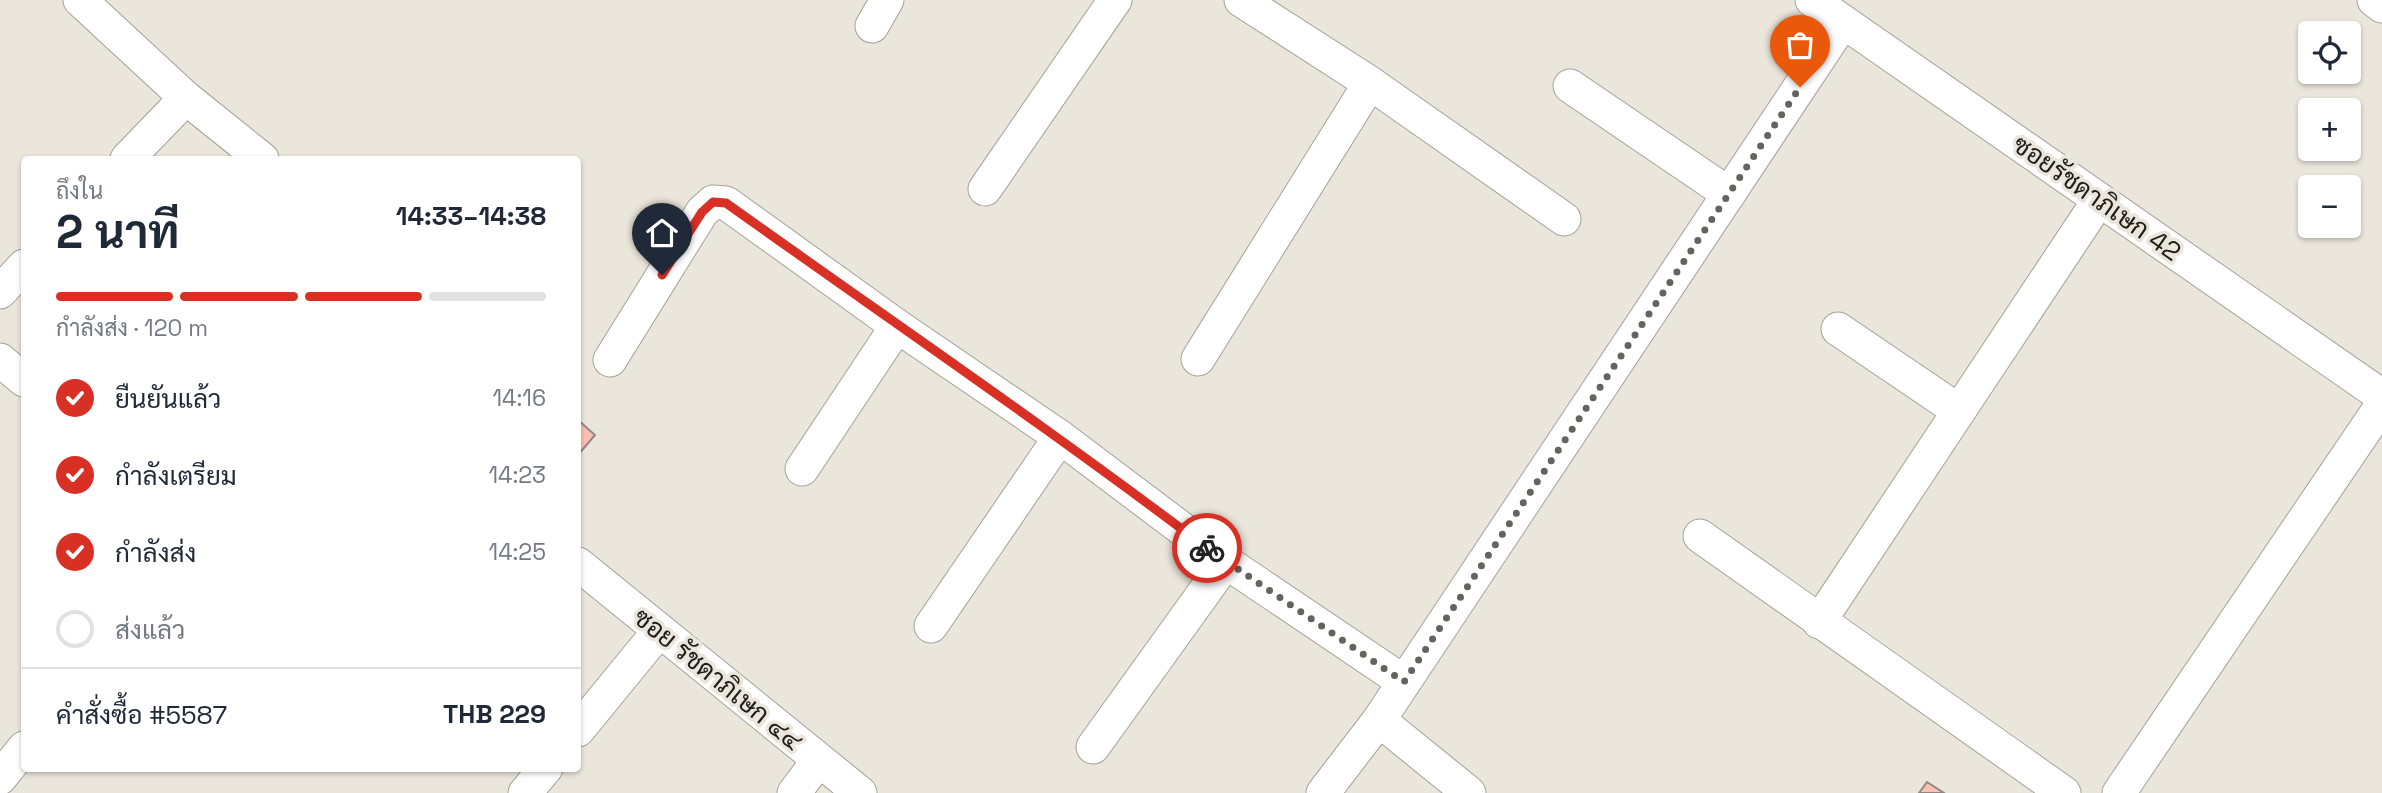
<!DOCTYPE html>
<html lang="th">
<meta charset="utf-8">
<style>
:root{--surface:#fff;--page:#f2f2f3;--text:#1f2937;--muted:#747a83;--line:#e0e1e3;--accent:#d93025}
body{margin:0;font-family:"Space Grotesk",Sarabun,sans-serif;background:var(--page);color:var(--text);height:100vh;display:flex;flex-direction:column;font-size:26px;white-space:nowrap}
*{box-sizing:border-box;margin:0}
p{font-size:23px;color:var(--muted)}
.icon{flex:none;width:38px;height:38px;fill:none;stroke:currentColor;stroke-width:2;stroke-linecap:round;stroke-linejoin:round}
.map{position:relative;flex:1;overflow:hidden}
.sheet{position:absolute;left:21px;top:156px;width:560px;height:616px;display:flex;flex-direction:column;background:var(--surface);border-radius:7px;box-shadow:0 2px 5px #0004}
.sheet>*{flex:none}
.fabs{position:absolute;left:2298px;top:21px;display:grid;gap:14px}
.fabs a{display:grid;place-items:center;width:63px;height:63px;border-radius:7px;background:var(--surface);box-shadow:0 2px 5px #0004;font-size:35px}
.pin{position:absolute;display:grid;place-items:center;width:60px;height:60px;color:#fff;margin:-72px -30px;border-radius:50% 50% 50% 0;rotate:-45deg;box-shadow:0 0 7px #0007}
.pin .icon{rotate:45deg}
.courier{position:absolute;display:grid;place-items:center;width:70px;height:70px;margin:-35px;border:5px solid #d93025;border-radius:50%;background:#fff;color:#222;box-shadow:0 2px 9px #0007}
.overview em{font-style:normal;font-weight:700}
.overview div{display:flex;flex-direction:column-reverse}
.overview{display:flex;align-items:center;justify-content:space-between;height:119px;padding:0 35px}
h1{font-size:46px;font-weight:700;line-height:52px}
.bar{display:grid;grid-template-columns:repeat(4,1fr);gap:10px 7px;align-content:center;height:84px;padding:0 35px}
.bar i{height:9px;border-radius:5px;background:var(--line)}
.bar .selected{background:var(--accent)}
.bar p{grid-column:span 4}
.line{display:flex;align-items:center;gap:18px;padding:0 35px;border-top:2px solid var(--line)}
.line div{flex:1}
ol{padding:0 35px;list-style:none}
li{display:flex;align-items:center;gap:21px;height:77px}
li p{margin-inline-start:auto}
li .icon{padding:7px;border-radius:50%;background:var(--accent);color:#fff;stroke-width:4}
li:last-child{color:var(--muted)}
li i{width:38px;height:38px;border:4px solid var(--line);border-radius:50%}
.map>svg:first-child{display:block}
.building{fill:#fbbfb3;stroke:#938784;stroke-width:2}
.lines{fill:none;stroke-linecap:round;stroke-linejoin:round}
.minor-casing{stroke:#a6a197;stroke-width:35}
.minor{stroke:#fff;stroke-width:33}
.done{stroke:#66635d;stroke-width:7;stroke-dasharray:0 12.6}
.route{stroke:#d93025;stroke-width:9}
.labels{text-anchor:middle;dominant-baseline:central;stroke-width:7;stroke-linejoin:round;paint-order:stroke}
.street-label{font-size:26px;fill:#1f1d19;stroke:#ebe6db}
</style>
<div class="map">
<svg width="2382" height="793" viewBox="0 0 2382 793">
<rect width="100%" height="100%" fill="#ebe6db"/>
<g class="building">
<path d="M578 420 595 435 578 455Z"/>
<path d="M1927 782 1944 793H1919Z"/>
</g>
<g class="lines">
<g class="minor-casing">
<g id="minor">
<path d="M80 0 186 98 262 159"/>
<path d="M1241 0 1370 83 1564 219"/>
<path d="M1812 0 2382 396"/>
<path d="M2374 0 2382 6"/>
<path d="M872 26 887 0"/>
<path d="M1570 86 1729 194"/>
<path d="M127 159 186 98"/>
<path d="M985 189 1115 0"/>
<path d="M0 292 24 266"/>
<path d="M1838 329 1959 411"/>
<path d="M1198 359 1370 83"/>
<path d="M0 360 24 380"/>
<path d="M610 360 702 212 713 202 726 203 897 326 1060 437 1226 562 1404 682"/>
<path d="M802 469 897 326"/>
<path d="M1700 536 2064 793"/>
<path d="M578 564 860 793"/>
<path d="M1819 622 2099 200"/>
<path d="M931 626 1060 437"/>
<path d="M1379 720 1469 793"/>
<path d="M578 730 659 631"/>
<path d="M1093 747 1226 562"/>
<path d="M0 778 24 748"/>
<path d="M525 793 546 768"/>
<path d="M794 793 818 761"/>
<path d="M1323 793 1379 720 1843 22"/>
<path d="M2119 793 2382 405"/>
</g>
</g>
<use href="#minor" class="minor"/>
</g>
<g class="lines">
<path class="done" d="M1207 548 1404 682 1800 87"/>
<path class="route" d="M662 275 702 212 713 202 726 203C887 318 1050 429 1207 548"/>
</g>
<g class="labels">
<g class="street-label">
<text transform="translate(2097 198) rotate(35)">ซอยรัชดาภิเษก 42</text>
<text transform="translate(718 679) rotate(39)">ซอย รัชดาภิเษก ๔๔</text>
</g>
</g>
</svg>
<div class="fabs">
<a><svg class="icon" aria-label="locate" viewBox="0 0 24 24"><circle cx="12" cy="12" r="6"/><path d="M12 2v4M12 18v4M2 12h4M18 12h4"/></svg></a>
<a>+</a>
<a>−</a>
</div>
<div class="pin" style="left:1800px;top:87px;background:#ea580c"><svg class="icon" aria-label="bag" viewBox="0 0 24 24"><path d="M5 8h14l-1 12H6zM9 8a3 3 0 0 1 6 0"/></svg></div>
<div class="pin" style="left:662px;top:275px;background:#1f2937"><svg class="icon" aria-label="home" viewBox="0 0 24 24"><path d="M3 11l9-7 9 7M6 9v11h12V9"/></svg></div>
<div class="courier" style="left:1207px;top:548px"><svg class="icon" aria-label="bike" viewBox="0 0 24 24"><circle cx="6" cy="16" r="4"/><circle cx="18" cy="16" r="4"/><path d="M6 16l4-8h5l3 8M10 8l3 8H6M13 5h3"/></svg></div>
<section class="sheet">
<div class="overview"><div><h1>2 นาที</h1><p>ถึงใน</p></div><em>14:33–14:38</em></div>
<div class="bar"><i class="selected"></i><i class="selected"></i><i class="selected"></i><i></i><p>กำลังส่ง · 120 m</p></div>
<ol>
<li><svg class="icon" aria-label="check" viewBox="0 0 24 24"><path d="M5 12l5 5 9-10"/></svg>ยืนยันแล้ว<p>14:16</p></li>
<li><svg class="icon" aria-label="check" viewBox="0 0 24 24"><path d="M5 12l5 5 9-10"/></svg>กำลังเตรียม<p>14:23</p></li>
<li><svg class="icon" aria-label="check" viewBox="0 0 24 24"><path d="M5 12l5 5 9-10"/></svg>กำลังส่ง<p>14:25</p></li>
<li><i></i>ส่งแล้ว</li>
</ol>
<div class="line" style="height:91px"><div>คำสั่งซื้อ #5587</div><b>THB 229</b></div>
</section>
</div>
